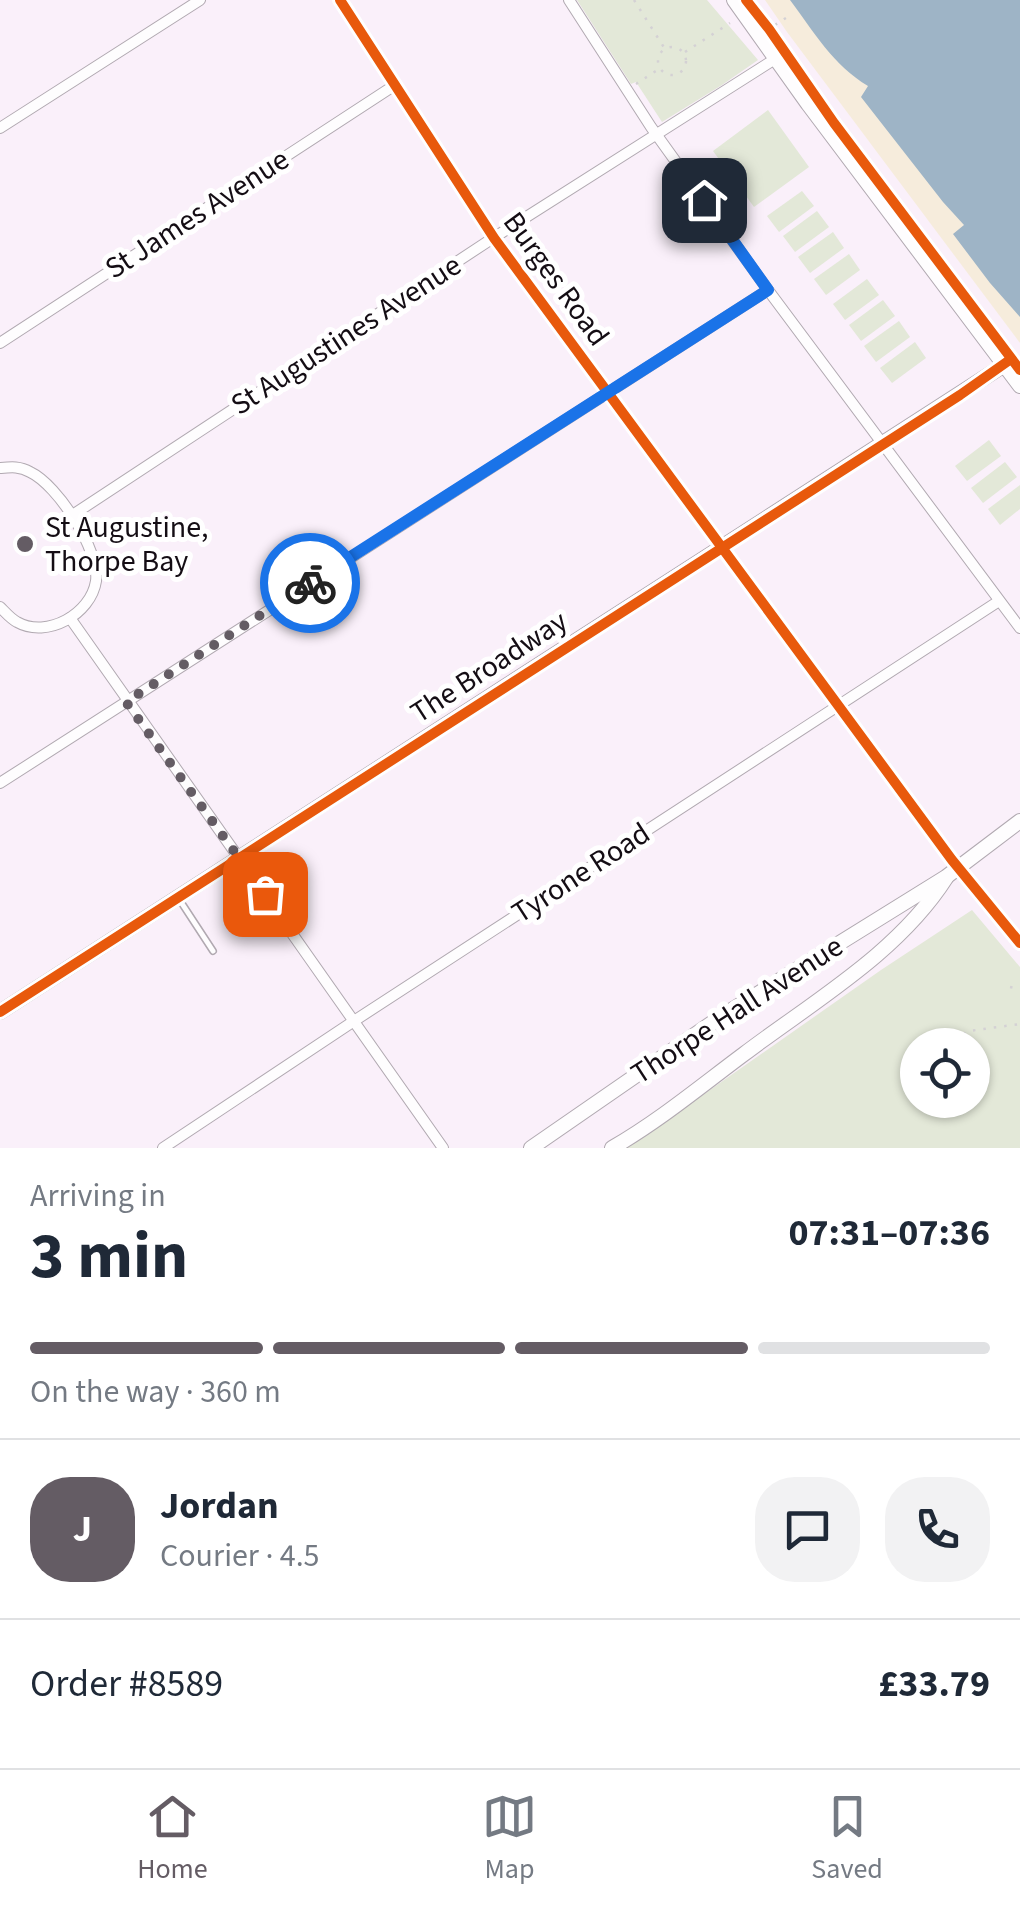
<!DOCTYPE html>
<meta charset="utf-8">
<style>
:root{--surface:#fff;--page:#f2f2f3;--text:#1f2937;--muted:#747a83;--line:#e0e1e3;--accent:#645c64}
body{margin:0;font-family:"Source Sans 3",sans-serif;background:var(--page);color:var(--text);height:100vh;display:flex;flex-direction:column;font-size:38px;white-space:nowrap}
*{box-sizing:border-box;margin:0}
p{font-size:32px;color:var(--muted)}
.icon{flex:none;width:55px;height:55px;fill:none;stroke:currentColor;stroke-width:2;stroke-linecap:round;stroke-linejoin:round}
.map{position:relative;height:1148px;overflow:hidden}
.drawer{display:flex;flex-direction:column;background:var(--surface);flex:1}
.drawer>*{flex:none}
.controls{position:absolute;left:900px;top:1028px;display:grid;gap:20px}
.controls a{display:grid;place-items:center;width:90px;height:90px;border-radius:50%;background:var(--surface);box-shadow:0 2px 8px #0004;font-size:50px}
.pin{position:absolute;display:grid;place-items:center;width:85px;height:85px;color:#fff;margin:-42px;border-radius:20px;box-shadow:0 5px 15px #0006}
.courier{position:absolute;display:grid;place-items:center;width:100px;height:100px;margin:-50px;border:8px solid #1a73e8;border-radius:50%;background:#fff;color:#222;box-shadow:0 2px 12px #0007}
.head em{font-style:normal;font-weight:700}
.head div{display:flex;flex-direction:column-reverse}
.head{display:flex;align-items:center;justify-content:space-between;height:170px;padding:0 30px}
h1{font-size:65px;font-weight:700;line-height:75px}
.bar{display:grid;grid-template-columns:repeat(4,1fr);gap:15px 10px;align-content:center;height:120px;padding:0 30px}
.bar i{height:12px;border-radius:8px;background:var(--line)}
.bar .selected{background:var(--accent)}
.bar p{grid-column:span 4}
.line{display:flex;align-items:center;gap:25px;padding:0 30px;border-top:2px solid var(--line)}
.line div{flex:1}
.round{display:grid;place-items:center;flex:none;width:105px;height:105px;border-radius:40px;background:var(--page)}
.menu{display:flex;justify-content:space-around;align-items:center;height:140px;border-top:2px solid var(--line);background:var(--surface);font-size:28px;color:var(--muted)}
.menu a{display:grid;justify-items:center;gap:5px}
.menu .selected{color:var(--accent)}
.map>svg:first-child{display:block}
.green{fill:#e3e8d8;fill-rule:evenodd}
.sand{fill:#f6ecdc}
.water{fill:#9eb4c6}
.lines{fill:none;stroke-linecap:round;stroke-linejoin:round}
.lane-casing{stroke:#b1a9b1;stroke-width:8}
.street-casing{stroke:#b1a9b1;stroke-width:12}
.secondary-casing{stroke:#b1a9b1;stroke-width:16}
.path{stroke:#d4d1d4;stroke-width:2.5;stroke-dasharray:2.5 8;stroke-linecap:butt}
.lane{stroke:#fefdfe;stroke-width:5}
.street{stroke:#fefdfe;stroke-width:10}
.secondary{stroke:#fefdfe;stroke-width:14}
.cycleway-casing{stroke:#fff;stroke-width:16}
.cycleway{stroke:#e8590c;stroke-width:10}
.done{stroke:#645c64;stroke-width:10;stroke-dasharray:0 18}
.route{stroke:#1a73e8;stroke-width:12}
.poi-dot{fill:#645c64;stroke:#fff;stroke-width:4}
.labels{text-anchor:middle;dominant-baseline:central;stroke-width:10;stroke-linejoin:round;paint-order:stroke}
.street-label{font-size:30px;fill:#140d14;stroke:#fff}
.poi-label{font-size:30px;fill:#140d14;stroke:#fff;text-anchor:start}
</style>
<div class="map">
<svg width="1020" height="1148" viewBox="0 0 1020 1148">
<rect width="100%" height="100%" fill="#faf0fa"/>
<g class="green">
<path d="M577 0H707L758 60 722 85 662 122 636 82 631 84Z"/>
<path d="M768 110 809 167 754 207 713 151Z"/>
<path d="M802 191 814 206 779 232 767 216Z"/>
<path d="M817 211 829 227 795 252 783 236Z"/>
<path d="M833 232 844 248 810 273 798 257Z"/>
<path d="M849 254 860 270 826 295 814 279Z"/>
<path d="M867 279 879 295 845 320 833 304Z"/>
<path d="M883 300 895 316 861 341 849 325Z"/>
<path d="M899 321 910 337 876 362 864 346Z"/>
<path d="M915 342 926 358 892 383 880 368Z"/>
<path d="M989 440 1001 456 967 481 955 466Z"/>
<path d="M1005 462 1017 477 983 503 971 488Z"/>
<path d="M1020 485V509L1000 525 988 509Z"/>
<path d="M972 910 1020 967V1148H627L881 970ZM972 1045V1100H918V1045Z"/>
</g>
<path class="sand" d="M765 0H845L1020 250V343L787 32Z"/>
<path class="water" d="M790 0H1020V317L990 283 953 234 964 225 943 202 861 97 868 86C833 65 814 32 790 0Z"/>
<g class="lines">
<g class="lane-casing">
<path id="lane" d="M179 899 213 951"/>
</g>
<g class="street-casing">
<g id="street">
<path d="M340 0 494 238 952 860 1020 943"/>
<path d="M569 0 651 127 768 290 1020 628"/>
<path d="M0 128 200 0"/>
<path d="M0 343 395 85"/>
<path d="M0 468C11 467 20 466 30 472 58 485 100 551 96 581 91 614 47 639 17 622 11 619 5 612 0 607"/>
<path d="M71 516 487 242 775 59"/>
<path d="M70 618 443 1148"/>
<path d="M0 783 768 290"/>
<path d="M163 1148 354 1021 999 601"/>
</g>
</g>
<g class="secondary-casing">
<g id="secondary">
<path d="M734 0 808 104 1020 386"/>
<path d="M0 1012 1004 365"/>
<path d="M531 1148 722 1016 946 877 1020 821"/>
<path d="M612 1148C659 1121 701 1086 744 1054 814 1001 898 953 946 878"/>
</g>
</g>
<g class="path">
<path d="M634 0 665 49"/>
<path d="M775 25 792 14"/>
<circle cx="672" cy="61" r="14"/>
<path d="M685 52 730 23"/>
<path d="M636 84 659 69"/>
<path d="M1010 987 1020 989"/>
<path d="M954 1039 969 1031 1020 1024"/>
</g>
<use href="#lane" class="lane"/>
<use href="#street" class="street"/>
<use href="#secondary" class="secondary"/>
<g class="cycleway-casing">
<g id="cycleway">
<path d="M340 0 494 238 952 860 1020 943"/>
<path d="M746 0 769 29 834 123 1020 370"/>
<path d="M0 1012 960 395 1011 359"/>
</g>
</g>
<use href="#cycleway" class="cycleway"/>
</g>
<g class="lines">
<path class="done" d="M265 894 126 702 310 583"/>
<path class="route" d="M310 583 768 290 704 200"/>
</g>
<circle class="poi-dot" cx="25" cy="544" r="10"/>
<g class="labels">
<g class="street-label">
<text transform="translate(197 214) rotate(-33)">St James Avenue</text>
<text transform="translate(556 279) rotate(54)">Burges Road</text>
<text transform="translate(346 335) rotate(-33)">St Augustines Avenue</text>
<text transform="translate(489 667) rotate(-33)">The Broadway</text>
<text transform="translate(581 873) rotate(-33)">Tyrone Road</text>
<text transform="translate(737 1010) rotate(-33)">Thorpe Hall Avenue</text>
</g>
<g class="poi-label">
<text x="45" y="527">St Augustine,<tspan x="45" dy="34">Thorpe Bay</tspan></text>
</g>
</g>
</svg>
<div class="controls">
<a><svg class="icon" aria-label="locate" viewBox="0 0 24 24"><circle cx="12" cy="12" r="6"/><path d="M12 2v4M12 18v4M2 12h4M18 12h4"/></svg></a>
</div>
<div class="pin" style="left:265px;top:894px;background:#ea580c"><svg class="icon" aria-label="bag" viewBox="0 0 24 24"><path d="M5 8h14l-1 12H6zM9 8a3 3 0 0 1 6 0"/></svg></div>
<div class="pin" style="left:704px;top:200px;background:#1f2937"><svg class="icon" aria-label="home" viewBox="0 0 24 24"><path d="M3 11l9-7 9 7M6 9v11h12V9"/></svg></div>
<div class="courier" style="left:310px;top:583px"><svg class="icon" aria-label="bike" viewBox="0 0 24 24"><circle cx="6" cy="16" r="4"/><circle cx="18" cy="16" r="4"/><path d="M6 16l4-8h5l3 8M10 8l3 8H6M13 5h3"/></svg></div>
</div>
<section class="drawer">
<div class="head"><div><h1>3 min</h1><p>Arriving in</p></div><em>07:31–07:36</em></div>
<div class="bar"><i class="selected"></i><i class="selected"></i><i class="selected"></i><i></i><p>On the way · 360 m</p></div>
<div class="line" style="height:180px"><b class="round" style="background:var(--accent);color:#fff">J</b><div><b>Jordan</b><p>Courier · 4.5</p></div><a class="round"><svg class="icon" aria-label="chat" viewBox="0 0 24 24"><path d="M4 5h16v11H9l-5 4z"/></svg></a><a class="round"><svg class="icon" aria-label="phone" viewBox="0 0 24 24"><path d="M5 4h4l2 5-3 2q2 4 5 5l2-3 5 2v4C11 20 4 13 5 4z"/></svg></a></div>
<div class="line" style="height:130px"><div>Order #8589</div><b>£33.79</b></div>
</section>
<nav class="menu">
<a class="selected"><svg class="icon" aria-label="home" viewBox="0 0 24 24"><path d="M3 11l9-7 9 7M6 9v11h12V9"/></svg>Home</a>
<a><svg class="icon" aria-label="map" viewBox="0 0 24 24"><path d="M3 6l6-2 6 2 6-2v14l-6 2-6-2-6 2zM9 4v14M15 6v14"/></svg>Map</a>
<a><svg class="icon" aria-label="saved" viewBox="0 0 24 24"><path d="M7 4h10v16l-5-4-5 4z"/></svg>Saved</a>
</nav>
